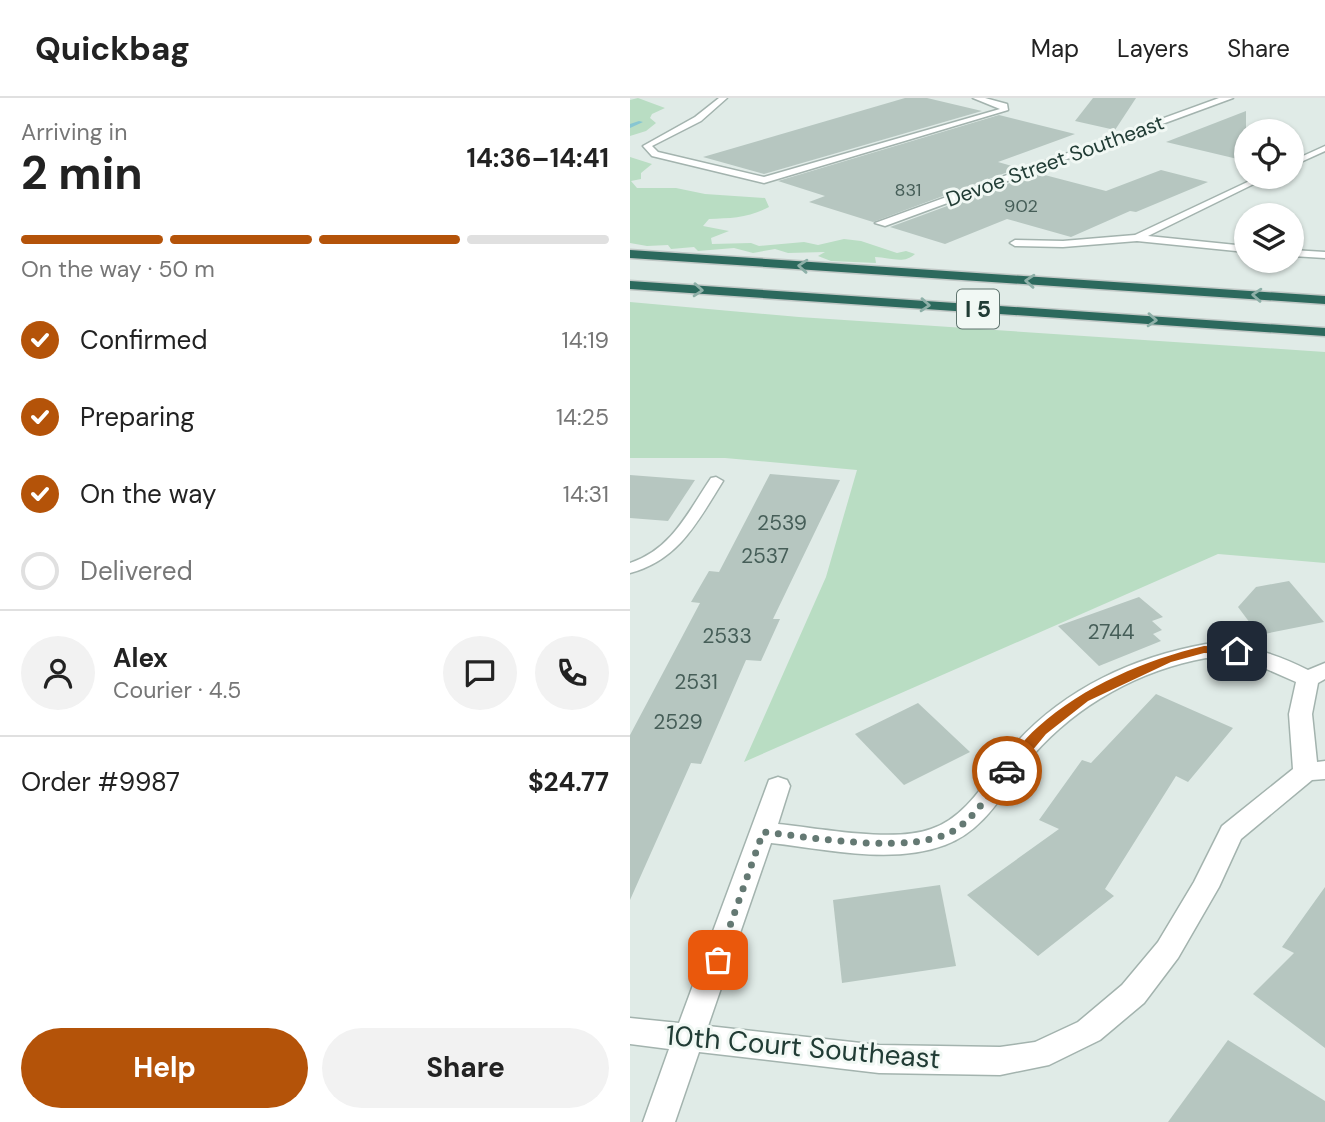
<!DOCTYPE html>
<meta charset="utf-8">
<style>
:root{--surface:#fff;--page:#f2f2f2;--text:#222;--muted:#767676;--line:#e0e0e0;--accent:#b45309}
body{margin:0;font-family:"DM Sans",sans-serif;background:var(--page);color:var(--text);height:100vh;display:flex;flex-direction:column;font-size:26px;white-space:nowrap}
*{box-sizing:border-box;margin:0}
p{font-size:23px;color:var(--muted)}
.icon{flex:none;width:38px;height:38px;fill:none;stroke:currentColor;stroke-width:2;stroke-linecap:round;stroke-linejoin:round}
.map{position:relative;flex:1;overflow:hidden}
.panel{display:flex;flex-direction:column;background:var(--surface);width:630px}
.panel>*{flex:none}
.buttons{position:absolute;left:604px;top:21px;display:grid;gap:14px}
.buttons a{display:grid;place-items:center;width:70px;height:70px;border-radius:50%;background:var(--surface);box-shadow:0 2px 5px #0004;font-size:35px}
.pin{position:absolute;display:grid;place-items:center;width:60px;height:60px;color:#fff;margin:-30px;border-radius:14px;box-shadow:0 4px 10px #0006}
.courier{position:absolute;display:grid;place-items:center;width:70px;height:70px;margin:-35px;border:5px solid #b45309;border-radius:50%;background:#fff;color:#222;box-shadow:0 2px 9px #0007}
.overview em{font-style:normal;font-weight:700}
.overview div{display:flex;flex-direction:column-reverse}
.overview{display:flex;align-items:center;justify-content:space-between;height:119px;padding:0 21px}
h1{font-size:46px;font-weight:700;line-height:52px}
.bar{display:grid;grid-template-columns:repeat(4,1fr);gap:10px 7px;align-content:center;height:84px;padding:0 21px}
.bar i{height:9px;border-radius:5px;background:var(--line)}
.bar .current{background:var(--accent)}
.bar p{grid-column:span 4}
.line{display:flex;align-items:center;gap:18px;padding:0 21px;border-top:2px solid var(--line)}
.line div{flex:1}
.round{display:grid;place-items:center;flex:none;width:74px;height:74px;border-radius:37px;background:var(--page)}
ol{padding:0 21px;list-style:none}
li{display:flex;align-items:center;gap:21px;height:77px}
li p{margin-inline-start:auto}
li .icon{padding:7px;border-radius:50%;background:var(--accent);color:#fff;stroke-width:4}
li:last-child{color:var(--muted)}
li i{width:38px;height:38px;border:4px solid var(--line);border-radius:50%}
.action{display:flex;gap:14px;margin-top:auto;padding:14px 21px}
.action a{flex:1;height:80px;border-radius:42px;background:var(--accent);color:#fff;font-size:28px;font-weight:700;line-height:80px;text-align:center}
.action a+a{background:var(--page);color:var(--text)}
header{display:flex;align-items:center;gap:42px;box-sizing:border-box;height:98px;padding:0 35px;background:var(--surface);border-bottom:2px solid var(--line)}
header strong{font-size:33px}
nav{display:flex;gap:38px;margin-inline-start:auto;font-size:24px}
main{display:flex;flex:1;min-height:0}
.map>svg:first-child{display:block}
.green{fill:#b9ddc3}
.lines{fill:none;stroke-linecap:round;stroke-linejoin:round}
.stream{fill:#87c6d2;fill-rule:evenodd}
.building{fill:#b6c6c0}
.lane-casing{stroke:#a3b3ae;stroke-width:3}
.street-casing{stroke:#a3b3ae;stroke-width:3}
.highway-casing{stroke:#c1c8c6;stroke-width:3}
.lane{fill:#fff;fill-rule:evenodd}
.street{fill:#fff;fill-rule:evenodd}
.highway{fill:#2c695d;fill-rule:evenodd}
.oneway{stroke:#8eb0a8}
.route{fill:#b45309}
.done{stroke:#647973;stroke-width:7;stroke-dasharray:0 12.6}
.labels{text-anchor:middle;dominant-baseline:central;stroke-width:6;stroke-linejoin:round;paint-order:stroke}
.far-number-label{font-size:18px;fill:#465e58}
.far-street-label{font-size:21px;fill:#213c35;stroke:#f1f8f4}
.number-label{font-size:21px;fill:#465e58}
.shield{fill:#f1f8f4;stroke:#5f746e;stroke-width:2}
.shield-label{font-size:23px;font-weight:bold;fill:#213c35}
.near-street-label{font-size:28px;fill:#213c35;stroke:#f1f8f4}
</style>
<header>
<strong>Quickbag</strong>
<nav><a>Map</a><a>Layers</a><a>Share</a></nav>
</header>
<main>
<section class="panel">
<div class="overview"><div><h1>2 min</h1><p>Arriving in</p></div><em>14:36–14:41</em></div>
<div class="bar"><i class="current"></i><i class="current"></i><i class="current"></i><i></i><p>On the way · 50 m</p></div>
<ol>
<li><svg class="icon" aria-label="check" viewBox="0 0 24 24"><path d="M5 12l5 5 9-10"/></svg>Confirmed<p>14:19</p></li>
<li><svg class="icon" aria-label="check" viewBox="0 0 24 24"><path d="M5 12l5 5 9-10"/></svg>Preparing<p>14:25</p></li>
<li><svg class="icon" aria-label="check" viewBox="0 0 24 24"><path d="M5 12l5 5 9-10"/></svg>On the way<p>14:31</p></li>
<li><i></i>Delivered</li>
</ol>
<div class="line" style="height:126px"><a class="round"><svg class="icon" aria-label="person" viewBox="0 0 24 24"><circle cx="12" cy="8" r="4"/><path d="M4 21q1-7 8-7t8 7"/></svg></a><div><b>Alex</b><p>Courier · 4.5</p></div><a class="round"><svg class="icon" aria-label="chat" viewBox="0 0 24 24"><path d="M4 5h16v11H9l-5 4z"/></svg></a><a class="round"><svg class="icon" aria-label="phone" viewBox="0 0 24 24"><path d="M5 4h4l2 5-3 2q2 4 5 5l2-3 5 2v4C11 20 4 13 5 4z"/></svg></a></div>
<div class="line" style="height:91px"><div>Order #9987</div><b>$24.77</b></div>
<div class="action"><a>Help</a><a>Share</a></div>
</section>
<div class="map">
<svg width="695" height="1024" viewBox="0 0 695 1024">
<rect width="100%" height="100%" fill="#e0ebe7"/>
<g class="green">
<path d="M8 0 35 10 22 16 20 20 26 25 16 33 0 38V2Z"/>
<path d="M0 59 22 66 11 75V81L1 83 7 90H46L75 96 135 100 139 109C118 120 101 120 79 121L73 128 99 133 81 140 82 146 121 145 129 148 174 144 188 147 214 141 231 143 267 155 276 153 285 156C273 167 260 159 245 159L246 165 201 163 188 158 195 154 158 155 145 151 123 155 104 150 68 153 64 149 41 151 38 147 17 148 0 145Z"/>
<path d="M0 204 169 219 695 254V465L588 456 114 664 196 479 227 372 95 360H0Z"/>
</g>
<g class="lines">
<path class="stream" d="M9 23 13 24 0 30V26Z"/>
</g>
<g class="building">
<path d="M275 0H297L352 13 134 76 73 59Z"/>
<path d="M463 0H506L485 32 445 23Z"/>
<path d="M616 13V63L536 44Z"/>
<path d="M369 17 445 36 368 64 389 70 243 124 179 104 195 98 148 83Z"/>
<path d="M531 72 578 84 506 114 500 113 441 139 377 121 315 146 260 129 407 75 476 93Z"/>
<path d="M140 376 210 382 143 521H150L131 563 116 562 71 666 61 665 0 802V637L70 505 61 504 79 473 89 474Z"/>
<path d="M0 377 65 382 38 423 0 420Z"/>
<path d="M659 483 694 524 629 537 608 509 626 489Z"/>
<path d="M509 499 533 519 522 523 532 532 523 536 531 543 469 568 428 528Z"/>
<path d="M526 596 603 630 558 684 546 678 475 791 484 798 408 858 337 797 429 731 409 722 452 662 461 665Z"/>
<path d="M288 605 340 654 274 687 225 636Z"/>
<path d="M310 787 326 868 212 885 203 802Z"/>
<path d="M695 789V950L623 896 664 855 652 849Z"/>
<path d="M598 942 695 1003V1024H538Z"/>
</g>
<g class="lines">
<g class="lane-casing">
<g id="lane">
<path d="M89 0H97L71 23 22 48 28 54 134 79 370 11 343 0H355L377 6 378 12 134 85 22 58 13 48 65 19Z"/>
<path d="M695 48V53L662 68V63Z"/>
<path d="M628 79H638L518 138 616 148V154L507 143 433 149 385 148 380 145 385 142 433 143 505 137Z"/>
<path d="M662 152 695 154V160L662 158Z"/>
<path d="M86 379 93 383C68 423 49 462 0 475V465C42 451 58 414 81 380Z"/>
</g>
</g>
<g class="street-casing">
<g id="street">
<path d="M589 0H603L255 128 245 125Z"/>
<path d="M576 546C615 546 644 555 678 572L695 565V581L688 585 682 616 687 664 695 663V681L682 682 611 741 589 789 548 860 514 905 470 942 419 967 370 977 249 975 69 954 45 1024H13L39 951 0 946V920L49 925 139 682 148 679 157 682 160 688 148 726C188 730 263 745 301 731 340 718 360 674 386 645 436 590 504 559 576 546ZM576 560 616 562 666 584 659 616 663 671 592 728 564 784 528 844 492 887 448 924 405 944 370 949 249 947 78 928 141 745C196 751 262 767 315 747 357 732 376 689 403 657 448 606 510 572 576 560Z"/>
</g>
</g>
<g class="highway-casing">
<g id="highway">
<path d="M0 152 695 198V206L0 160Z"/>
<path d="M0 183 695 230V238L0 191Z"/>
</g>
</g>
<use href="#lane" class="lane"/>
<use href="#street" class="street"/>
<use href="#highway" class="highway"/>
</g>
<defs><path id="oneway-chevron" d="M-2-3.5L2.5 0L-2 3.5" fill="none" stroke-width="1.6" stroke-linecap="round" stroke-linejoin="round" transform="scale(1.75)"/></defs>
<g class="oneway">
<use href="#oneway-chevron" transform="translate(173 168) rotate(-176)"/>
<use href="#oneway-chevron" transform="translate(400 183) rotate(-176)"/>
<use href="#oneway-chevron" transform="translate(68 192) rotate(4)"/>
<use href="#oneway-chevron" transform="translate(627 197) rotate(-176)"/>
<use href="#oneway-chevron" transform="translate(295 207) rotate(4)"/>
<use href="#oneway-chevron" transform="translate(522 222) rotate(4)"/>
</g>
<path class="route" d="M574 548 607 549 613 553 607 556 574 555 541 564 458 603 416 636 382 677H372V670C384 656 395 640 408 629 454 588 515 562 574 548Z"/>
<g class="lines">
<path class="done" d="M88 862 133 734C182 739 287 759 328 730 347 716 362 692 377 673"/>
</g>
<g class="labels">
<g class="far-number-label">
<text x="278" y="92">831</text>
<text x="391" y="108">902</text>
</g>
<g class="far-street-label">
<text transform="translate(425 63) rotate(-20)">Devoe Street Southeast</text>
</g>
<g class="number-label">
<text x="152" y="425">2539</text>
<text x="135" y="458">2537</text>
<text x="481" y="534">2744</text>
<text x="97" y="538">2533</text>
<text x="66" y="584">2531</text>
<text x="48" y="624">2529</text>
</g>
<rect class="shield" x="327" y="191.5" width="42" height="39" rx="5"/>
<g class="shield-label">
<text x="348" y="211">I 5</text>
</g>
<g class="near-street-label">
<text transform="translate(173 949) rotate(5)">10th Court Southeast</text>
</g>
</g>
</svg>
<div class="buttons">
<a><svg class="icon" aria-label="locate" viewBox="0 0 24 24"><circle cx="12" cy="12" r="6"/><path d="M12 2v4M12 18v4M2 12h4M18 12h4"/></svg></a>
<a><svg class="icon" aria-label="layers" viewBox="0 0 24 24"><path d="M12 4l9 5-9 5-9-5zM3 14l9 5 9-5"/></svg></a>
</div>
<div class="pin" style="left:88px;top:862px;background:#ea580c"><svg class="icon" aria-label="bag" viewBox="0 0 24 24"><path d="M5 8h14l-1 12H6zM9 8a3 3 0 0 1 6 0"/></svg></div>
<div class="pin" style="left:607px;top:553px;background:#1f2937"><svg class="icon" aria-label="home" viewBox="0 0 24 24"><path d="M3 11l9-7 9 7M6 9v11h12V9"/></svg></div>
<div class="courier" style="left:377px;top:673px"><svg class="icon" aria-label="car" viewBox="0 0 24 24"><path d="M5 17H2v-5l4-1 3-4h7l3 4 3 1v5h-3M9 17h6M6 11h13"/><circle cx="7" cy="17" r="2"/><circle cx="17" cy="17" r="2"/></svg></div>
</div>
</main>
